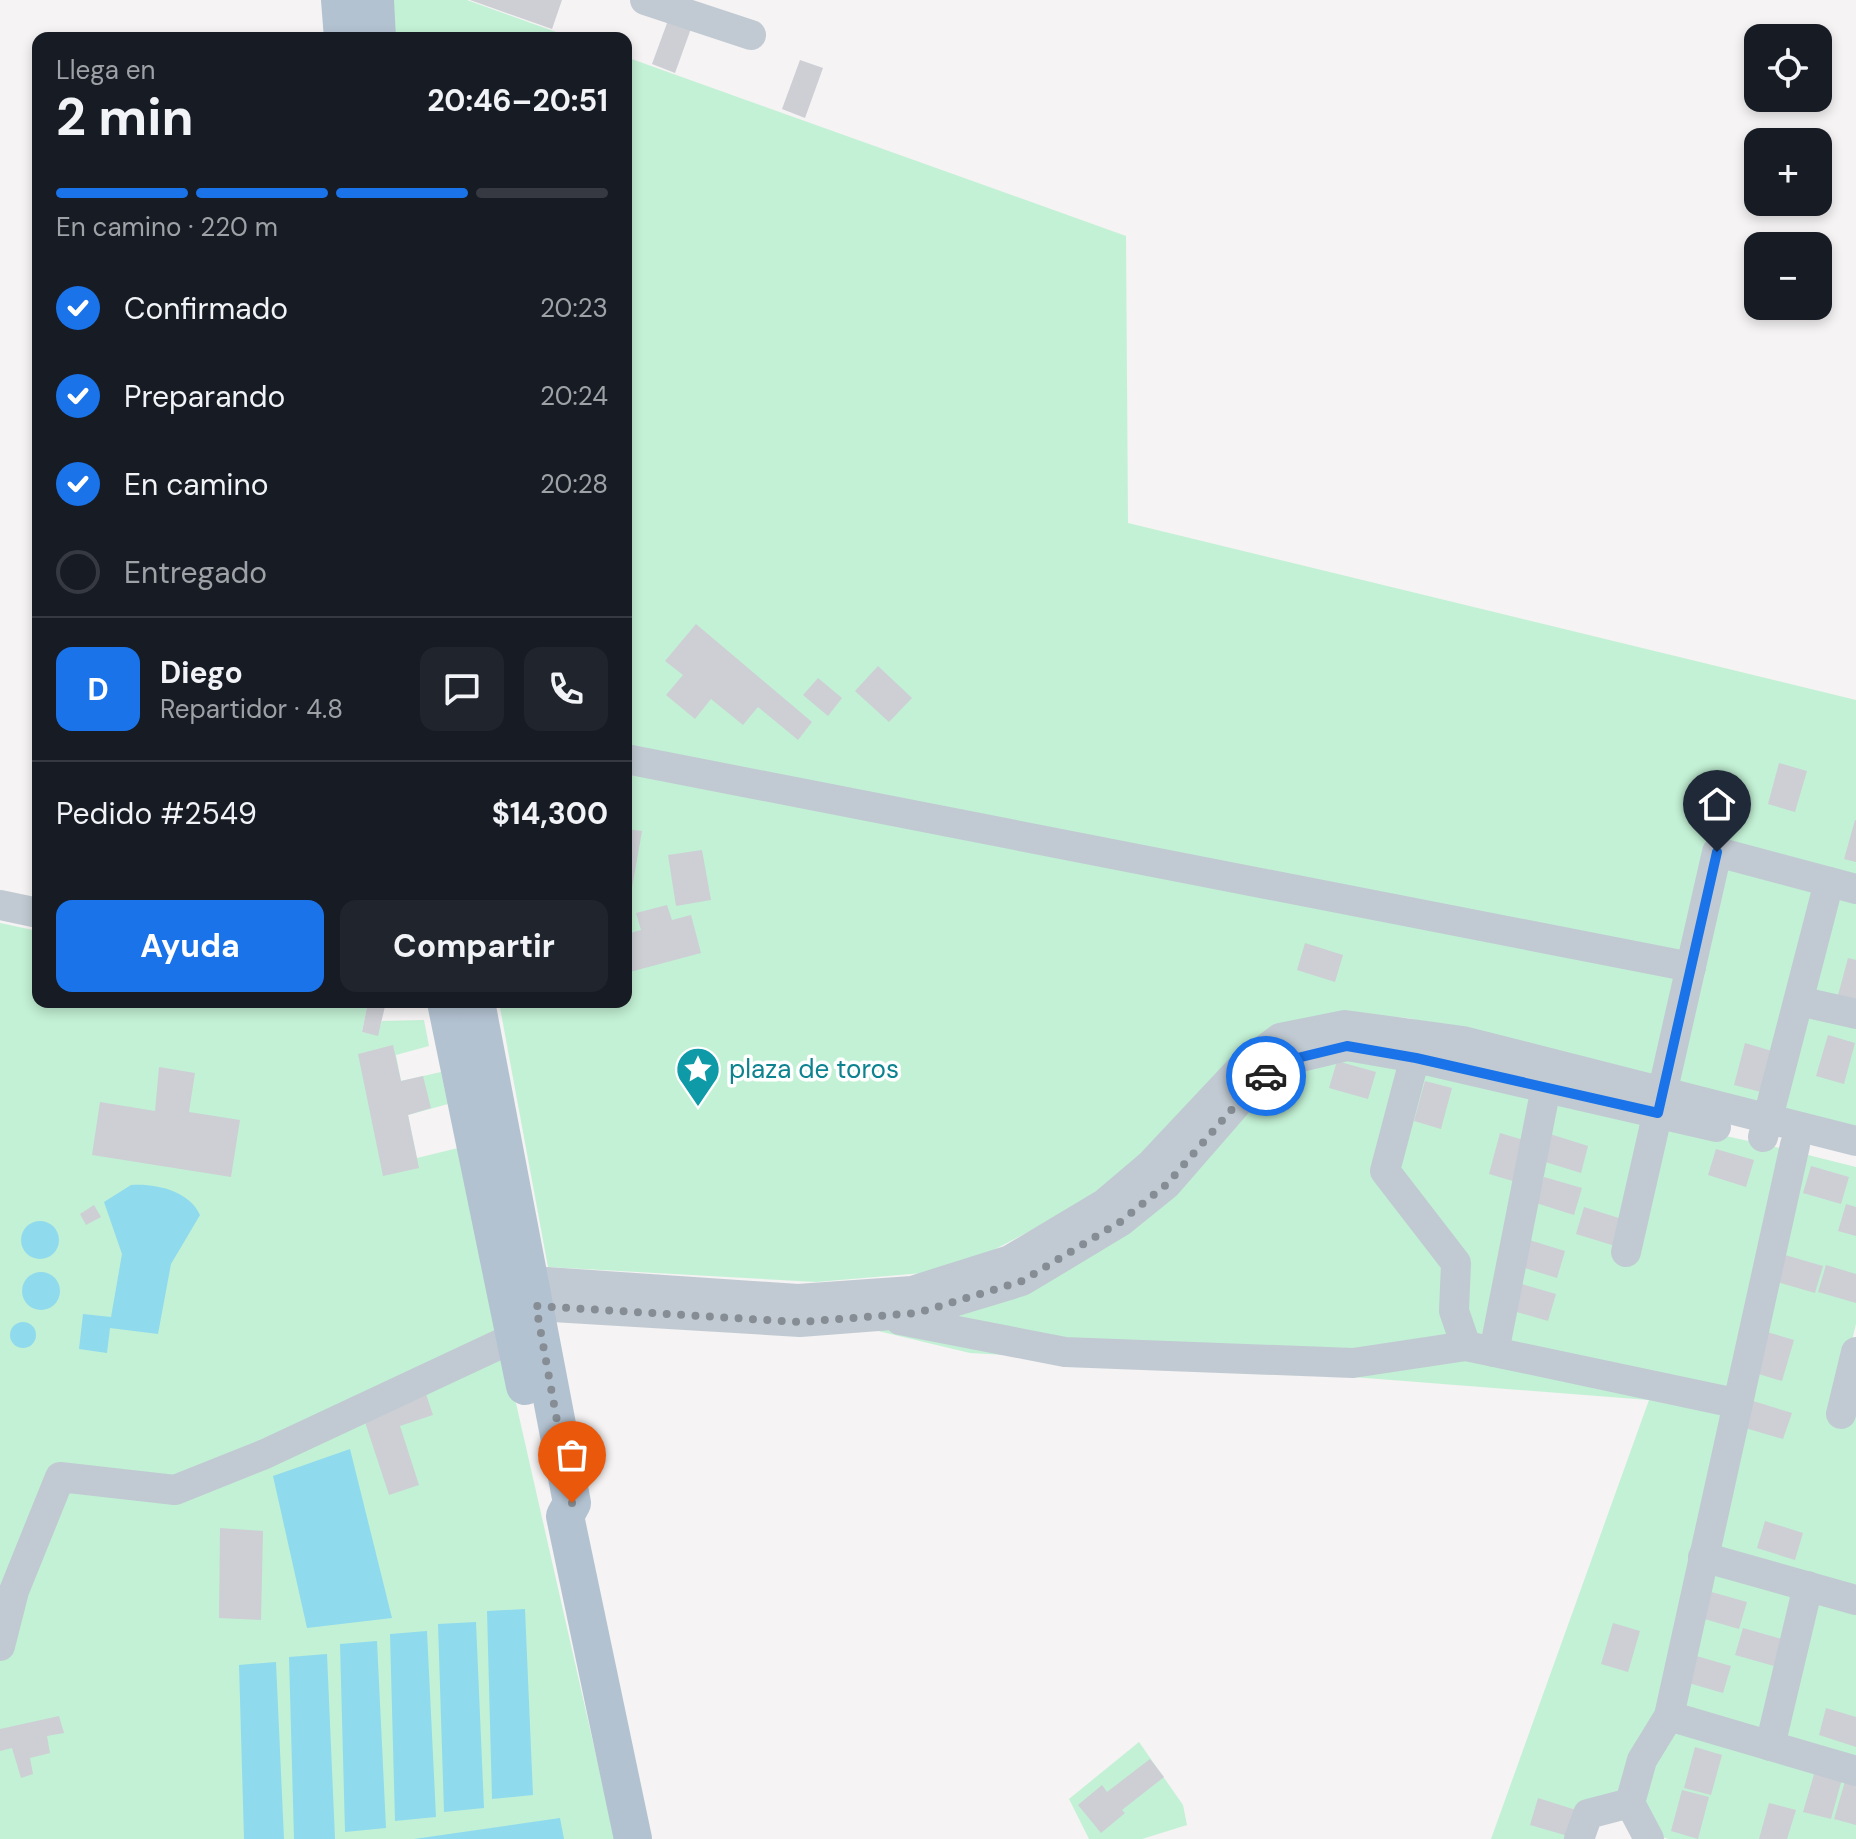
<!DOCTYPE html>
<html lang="es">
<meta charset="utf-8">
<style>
:root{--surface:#171b24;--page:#20242c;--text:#f1f3f6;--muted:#9ea1a6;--line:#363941;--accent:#1a73e8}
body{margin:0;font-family:"DM Sans",sans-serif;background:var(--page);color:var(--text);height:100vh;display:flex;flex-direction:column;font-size:30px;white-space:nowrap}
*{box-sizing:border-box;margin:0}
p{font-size:26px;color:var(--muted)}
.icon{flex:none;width:44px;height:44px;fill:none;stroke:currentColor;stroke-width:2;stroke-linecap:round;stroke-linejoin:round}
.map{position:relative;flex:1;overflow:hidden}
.drawer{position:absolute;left:32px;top:32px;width:600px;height:976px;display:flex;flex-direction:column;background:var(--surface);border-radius:16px;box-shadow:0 4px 12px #0003}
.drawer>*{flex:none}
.fabs{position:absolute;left:1744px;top:24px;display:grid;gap:16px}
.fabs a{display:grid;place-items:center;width:88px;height:88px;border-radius:16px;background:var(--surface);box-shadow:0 4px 12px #0003;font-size:40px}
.pin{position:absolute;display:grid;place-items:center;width:68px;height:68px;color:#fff;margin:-82px -34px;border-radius:50% 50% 50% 0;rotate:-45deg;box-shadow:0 0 8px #0007}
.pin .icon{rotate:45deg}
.courier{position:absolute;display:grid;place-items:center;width:80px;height:80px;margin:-40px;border:6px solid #1a73e8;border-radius:50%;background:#fff;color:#222;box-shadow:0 2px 10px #0007}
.summary em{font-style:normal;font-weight:700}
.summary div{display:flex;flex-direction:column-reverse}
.summary{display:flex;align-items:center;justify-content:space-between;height:136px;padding:0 24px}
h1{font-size:52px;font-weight:700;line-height:60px}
.bar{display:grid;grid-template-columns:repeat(4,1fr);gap:12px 8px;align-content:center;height:96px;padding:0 24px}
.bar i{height:10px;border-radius:6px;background:var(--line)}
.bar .on{background:var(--accent)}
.bar p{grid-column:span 4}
.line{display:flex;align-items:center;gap:20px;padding:0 24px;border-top:2px solid var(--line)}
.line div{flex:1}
.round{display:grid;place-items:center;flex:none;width:84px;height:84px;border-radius:16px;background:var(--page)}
ol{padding:0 24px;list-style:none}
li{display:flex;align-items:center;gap:24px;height:88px}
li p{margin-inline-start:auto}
li .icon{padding:8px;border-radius:50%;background:var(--accent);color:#fff;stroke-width:4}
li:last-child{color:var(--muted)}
li i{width:44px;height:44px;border:4px solid var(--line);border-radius:50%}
.cta{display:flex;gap:16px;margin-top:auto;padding:16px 24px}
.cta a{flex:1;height:92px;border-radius:16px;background:var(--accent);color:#fff;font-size:32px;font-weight:700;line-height:92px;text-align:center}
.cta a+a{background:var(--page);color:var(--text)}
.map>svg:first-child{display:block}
.green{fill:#c3f1d5}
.water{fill:#90daee}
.building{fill:#cdcfd5}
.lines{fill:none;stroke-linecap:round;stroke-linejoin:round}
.minor{stroke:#c1cad2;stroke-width:30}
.major{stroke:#b3c2d1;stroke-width:38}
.done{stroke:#868d94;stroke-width:8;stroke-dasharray:0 14.4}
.route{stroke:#1a73e8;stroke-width:10}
.labels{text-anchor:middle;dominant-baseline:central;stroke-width:7;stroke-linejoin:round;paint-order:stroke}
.culture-label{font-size:26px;fill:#0d838f;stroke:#fff;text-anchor:start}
</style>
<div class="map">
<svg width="1856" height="1839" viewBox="0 0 1856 1839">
<rect width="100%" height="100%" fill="#f5f3f3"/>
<g class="green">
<path d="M391 0H467L573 38H393Z"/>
<path d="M626 57 1126 236 1128 523 1856 700V878L1715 839 1658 1078 1408 1018 1340 1013 1150 1148 1080 1205 982 1256 923 1273 816 1282 548 1267 499 1002H626Z"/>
<path d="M1721 849 1821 881 1760 1107 1667 1084Z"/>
<path d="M1832 883 1856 888V1008L1805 997Z"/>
<path d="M0 923 38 931V1002H368L362 1032 377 1035 382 1021 424 1020 429 1046 396 1055 401 1081 441 1072 448 1104 408 1115 417 1158 458 1148 615 1839H0Z"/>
<path d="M1802 1006 1856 1018V1136L1775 1116Z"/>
<path d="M1343 1057 1408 1065 1380 1172 1451 1264 1462 1349 1729 1407 1663 1713 1626 1798 1575 1839H1491L1649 1400 1239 1368 970 1353 878 1331 989 1302 1274 1076Z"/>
<path d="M1418 1067 1539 1094 1490 1346 1469 1341 1461 1260 1392 1169Z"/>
<path d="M1549 1097 1789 1150 1731 1396 1499 1349Z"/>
<path d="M1800 1153 1856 1167V1324L1834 1414 1856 1382V1766L1676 1713Z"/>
<path d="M1671 1723 1856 1777V1839H1669L1652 1835 1635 1803Z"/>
<path d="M1139 1742 1183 1805 1187 1825 1142 1839H1089L1069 1799Z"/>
</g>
<g class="water">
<path d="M131 1185C155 1183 190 1191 200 1215L171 1264 158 1334 110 1328 107 1353 79 1349 83 1314 111 1317 122 1254 104 1202Z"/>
<circle cx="40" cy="1240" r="19"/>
<circle cx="41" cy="1291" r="19"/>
<circle cx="23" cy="1335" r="13"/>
<path d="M350 1449 392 1618 307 1628 273 1476Z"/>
<path d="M525 1609 533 1795 492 1799 487 1611Z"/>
<path d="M476 1622 484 1808 444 1812 438 1624Z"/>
<path d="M427 1631 436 1817 395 1821 390 1634Z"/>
<path d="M377 1641 386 1828 345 1832 340 1644Z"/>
<path d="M327 1654 335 1839H294L289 1657Z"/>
<path d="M276 1662 284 1839H244L239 1665Z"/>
<path d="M560 1818 564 1839H414Z"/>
</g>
<g class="building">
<path d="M470 0H562L552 29Z"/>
<path d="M670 15 693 23 675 73 652 64Z"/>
<path d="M800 60 823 68 805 118 782 109Z"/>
<path d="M696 624 812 722 798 740 758 707 743 725 711 699 695 719 666 695 683 675 665 661Z"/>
<path d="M878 666 912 698 889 722 855 691Z"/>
<path d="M818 678 842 698 828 716 803 695Z"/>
<path d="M1779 763 1807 771 1795 812 1768 804Z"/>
<path d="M1855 820H1856V862L1844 859Z"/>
<path d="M626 829 642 831 629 905H626Z"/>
<path d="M702 850 711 900 676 906 668 855Z"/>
<path d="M667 905 672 920 691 915 701 953 626 973V934L641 930 636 913Z"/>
<path d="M1305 943 1343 955 1335 982 1297 970Z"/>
<path d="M1848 958 1856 960V1004L1837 999Z"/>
<path d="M368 1002H386L378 1036 362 1032Z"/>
<path d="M1828 1035 1855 1043 1844 1084 1816 1076Z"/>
<path d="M1745 1043 1772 1051 1761 1092 1734 1085Z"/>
<path d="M393 1045 401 1081 423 1076 431 1108 408 1115 419 1168 383 1176 358 1054Z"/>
<path d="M1337 1061 1376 1072 1368 1099 1329 1088Z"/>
<path d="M159 1067 195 1073 189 1112 240 1120 231 1177 92 1155 100 1102 155 1111Z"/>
<path d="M1425 1081 1452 1088 1441 1129 1414 1121Z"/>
<path d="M1500 1133 1527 1141 1516 1182 1489 1174Z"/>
<path d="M1550 1134 1588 1146 1581 1173 1542 1161Z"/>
<path d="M1716 1149 1754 1160 1746 1187 1708 1175Z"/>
<path d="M1811 1166 1849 1177 1841 1204 1803 1193Z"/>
<path d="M1544 1177 1582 1188 1574 1215 1536 1203Z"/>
<path d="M1846 1204 1856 1207V1236L1838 1231Z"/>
<path d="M94 1205 101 1217 86 1225 80 1214Z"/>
<path d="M1584 1207 1622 1219 1615 1246 1576 1234Z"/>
<path d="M1526 1239 1565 1251 1557 1278 1518 1266Z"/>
<path d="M1785 1255 1823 1266 1815 1293 1777 1282Z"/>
<path d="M1826 1265 1856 1274V1303L1818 1292Z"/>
<path d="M1518 1283 1556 1294 1548 1321 1510 1310Z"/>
<path d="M1767 1332 1794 1340 1782 1381 1755 1373Z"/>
<path d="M426 1394 433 1415 400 1426 419 1485 389 1495 364 1419Z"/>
<path d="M1753 1401 1792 1413 1783 1439 1745 1428Z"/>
<path d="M1765 1521 1803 1533 1795 1560 1757 1548Z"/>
<path d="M220 1528 263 1531 261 1620 219 1618Z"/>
<path d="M1708 1591 1747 1602 1739 1629 1701 1618Z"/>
<path d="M1613 1623 1640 1631 1628 1672 1601 1664Z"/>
<path d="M1743 1628 1782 1639 1774 1666 1735 1655Z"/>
<path d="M1693 1655 1731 1666 1723 1693 1685 1682Z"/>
<path d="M1826 1708 1856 1717V1747L1819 1735Z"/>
<path d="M59 1716 64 1733 47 1736 50 1753 30 1758 33 1774 21 1778 12 1748 0 1751V1729Z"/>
<path d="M1695 1747 1722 1755 1711 1795 1684 1788Z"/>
<path d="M1150 1759 1164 1777 1122 1810 1125 1813 1101 1833 1078 1805 1102 1785 1107 1792Z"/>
<path d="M1815 1771 1842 1779 1831 1819 1803 1812Z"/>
<path d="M1846 1778 1856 1781V1825L1834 1819Z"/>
<path d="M1682 1790 1709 1797 1698 1839 1671 1831Z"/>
<path d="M1538 1798 1576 1810 1568 1836 1530 1825Z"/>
<path d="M1769 1803 1796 1810 1787 1839H1759Z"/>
</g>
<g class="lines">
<g class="minor">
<path d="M645 0 751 35"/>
<path d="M626 759 1691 967"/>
<path d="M0 905 38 913"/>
<path d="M1799 1001 1856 1014"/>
<path d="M1420 1038 1385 1171 1456 1263 1454 1311 1466 1346"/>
<path d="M1763 1137 1829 882"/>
<path d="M1626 1252 1717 852 1856 889"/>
<path d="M532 1281 798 1299 912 1291 1010 1260 1104 1204 1150 1165 1243 1066 1280 1038 1345 1025 1463 1041 1856 1141"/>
<path d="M536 1306 800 1322 917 1313 1022 1281 1120 1222 1167 1184 1254 1084 1289 1060 1347 1046 1416 1058 1716 1127"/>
<path d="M900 1320 1065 1352 1353 1363 1466 1346 1735 1403"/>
<path d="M1494 1352 1550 1067"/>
<path d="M1841 1414 1856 1352"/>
<path d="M1703 1557 1856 1600"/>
<path d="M0 1646 14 1591 60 1477 175 1490 265 1454 515 1337"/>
<path d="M1669 1716 1856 1771"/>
<path d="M1770 1746 1808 1586"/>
<path d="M1579 1839 1588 1814 1630 1803"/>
<path d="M1649 1839 1630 1803 1642 1760 1669 1716 1795 1145"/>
</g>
<g class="major">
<path d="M340 0 343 38"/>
<path d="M375 0 377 38"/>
<path d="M446 1002 525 1386"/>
<path d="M476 1002 572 1503 565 1516 633 1839"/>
</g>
</g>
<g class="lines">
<path class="done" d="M572 1503 536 1306 800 1322 917 1313 970 1297 1022 1281 1120 1222 1167 1184 1254 1084 1266 1076"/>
<path class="route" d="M1266 1076 1289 1060 1347 1046 1416 1058 1658 1113 1717 852"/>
</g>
<defs>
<g id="sight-pin" transform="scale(2.3)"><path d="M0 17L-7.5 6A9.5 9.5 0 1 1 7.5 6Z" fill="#0f9aa8" stroke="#fff"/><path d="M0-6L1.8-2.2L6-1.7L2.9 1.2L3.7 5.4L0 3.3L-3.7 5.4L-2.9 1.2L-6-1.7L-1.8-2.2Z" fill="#fff"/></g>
</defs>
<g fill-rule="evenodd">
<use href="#sight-pin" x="698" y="1069"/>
</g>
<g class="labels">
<g class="culture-label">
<text x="729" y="1069">plaza de toros</text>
</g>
</g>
</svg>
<div class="fabs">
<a><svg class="icon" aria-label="locate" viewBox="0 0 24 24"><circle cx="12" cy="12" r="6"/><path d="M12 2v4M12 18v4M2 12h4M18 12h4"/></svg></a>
<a>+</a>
<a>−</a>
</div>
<div class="pin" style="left:572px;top:1503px;background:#ea580c"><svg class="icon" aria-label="bag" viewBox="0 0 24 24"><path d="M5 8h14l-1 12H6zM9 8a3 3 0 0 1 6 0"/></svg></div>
<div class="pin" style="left:1717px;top:852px;background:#1f2937"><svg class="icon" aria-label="home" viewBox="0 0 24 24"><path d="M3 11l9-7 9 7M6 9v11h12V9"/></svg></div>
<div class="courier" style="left:1266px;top:1076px"><svg class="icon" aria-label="car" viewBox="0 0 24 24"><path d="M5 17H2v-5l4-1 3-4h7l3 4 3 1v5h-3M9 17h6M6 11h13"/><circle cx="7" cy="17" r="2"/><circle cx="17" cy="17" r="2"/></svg></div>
<section class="drawer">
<div class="summary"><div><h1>2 min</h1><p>Llega en</p></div><em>20:46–20:51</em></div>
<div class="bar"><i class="on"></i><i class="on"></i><i class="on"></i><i></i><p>En camino · 220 m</p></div>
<ol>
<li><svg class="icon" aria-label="check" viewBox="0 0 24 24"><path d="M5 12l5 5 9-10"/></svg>Confirmado<p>20:23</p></li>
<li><svg class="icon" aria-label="check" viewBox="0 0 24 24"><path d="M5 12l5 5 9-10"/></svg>Preparando<p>20:24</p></li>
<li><svg class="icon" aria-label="check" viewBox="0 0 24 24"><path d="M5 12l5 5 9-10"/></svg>En camino<p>20:28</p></li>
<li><i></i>Entregado</li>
</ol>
<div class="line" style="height:144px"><b class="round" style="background:var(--accent);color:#fff">D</b><div><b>Diego</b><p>Repartidor · 4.8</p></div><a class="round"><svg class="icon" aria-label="chat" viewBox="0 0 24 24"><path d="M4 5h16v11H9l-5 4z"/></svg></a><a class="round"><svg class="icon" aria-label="phone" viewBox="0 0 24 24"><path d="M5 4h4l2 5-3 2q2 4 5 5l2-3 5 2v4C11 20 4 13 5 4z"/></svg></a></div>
<div class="line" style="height:104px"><div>Pedido #2549</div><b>$14,300</b></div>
<div class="cta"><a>Ayuda</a><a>Compartir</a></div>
</section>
</div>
